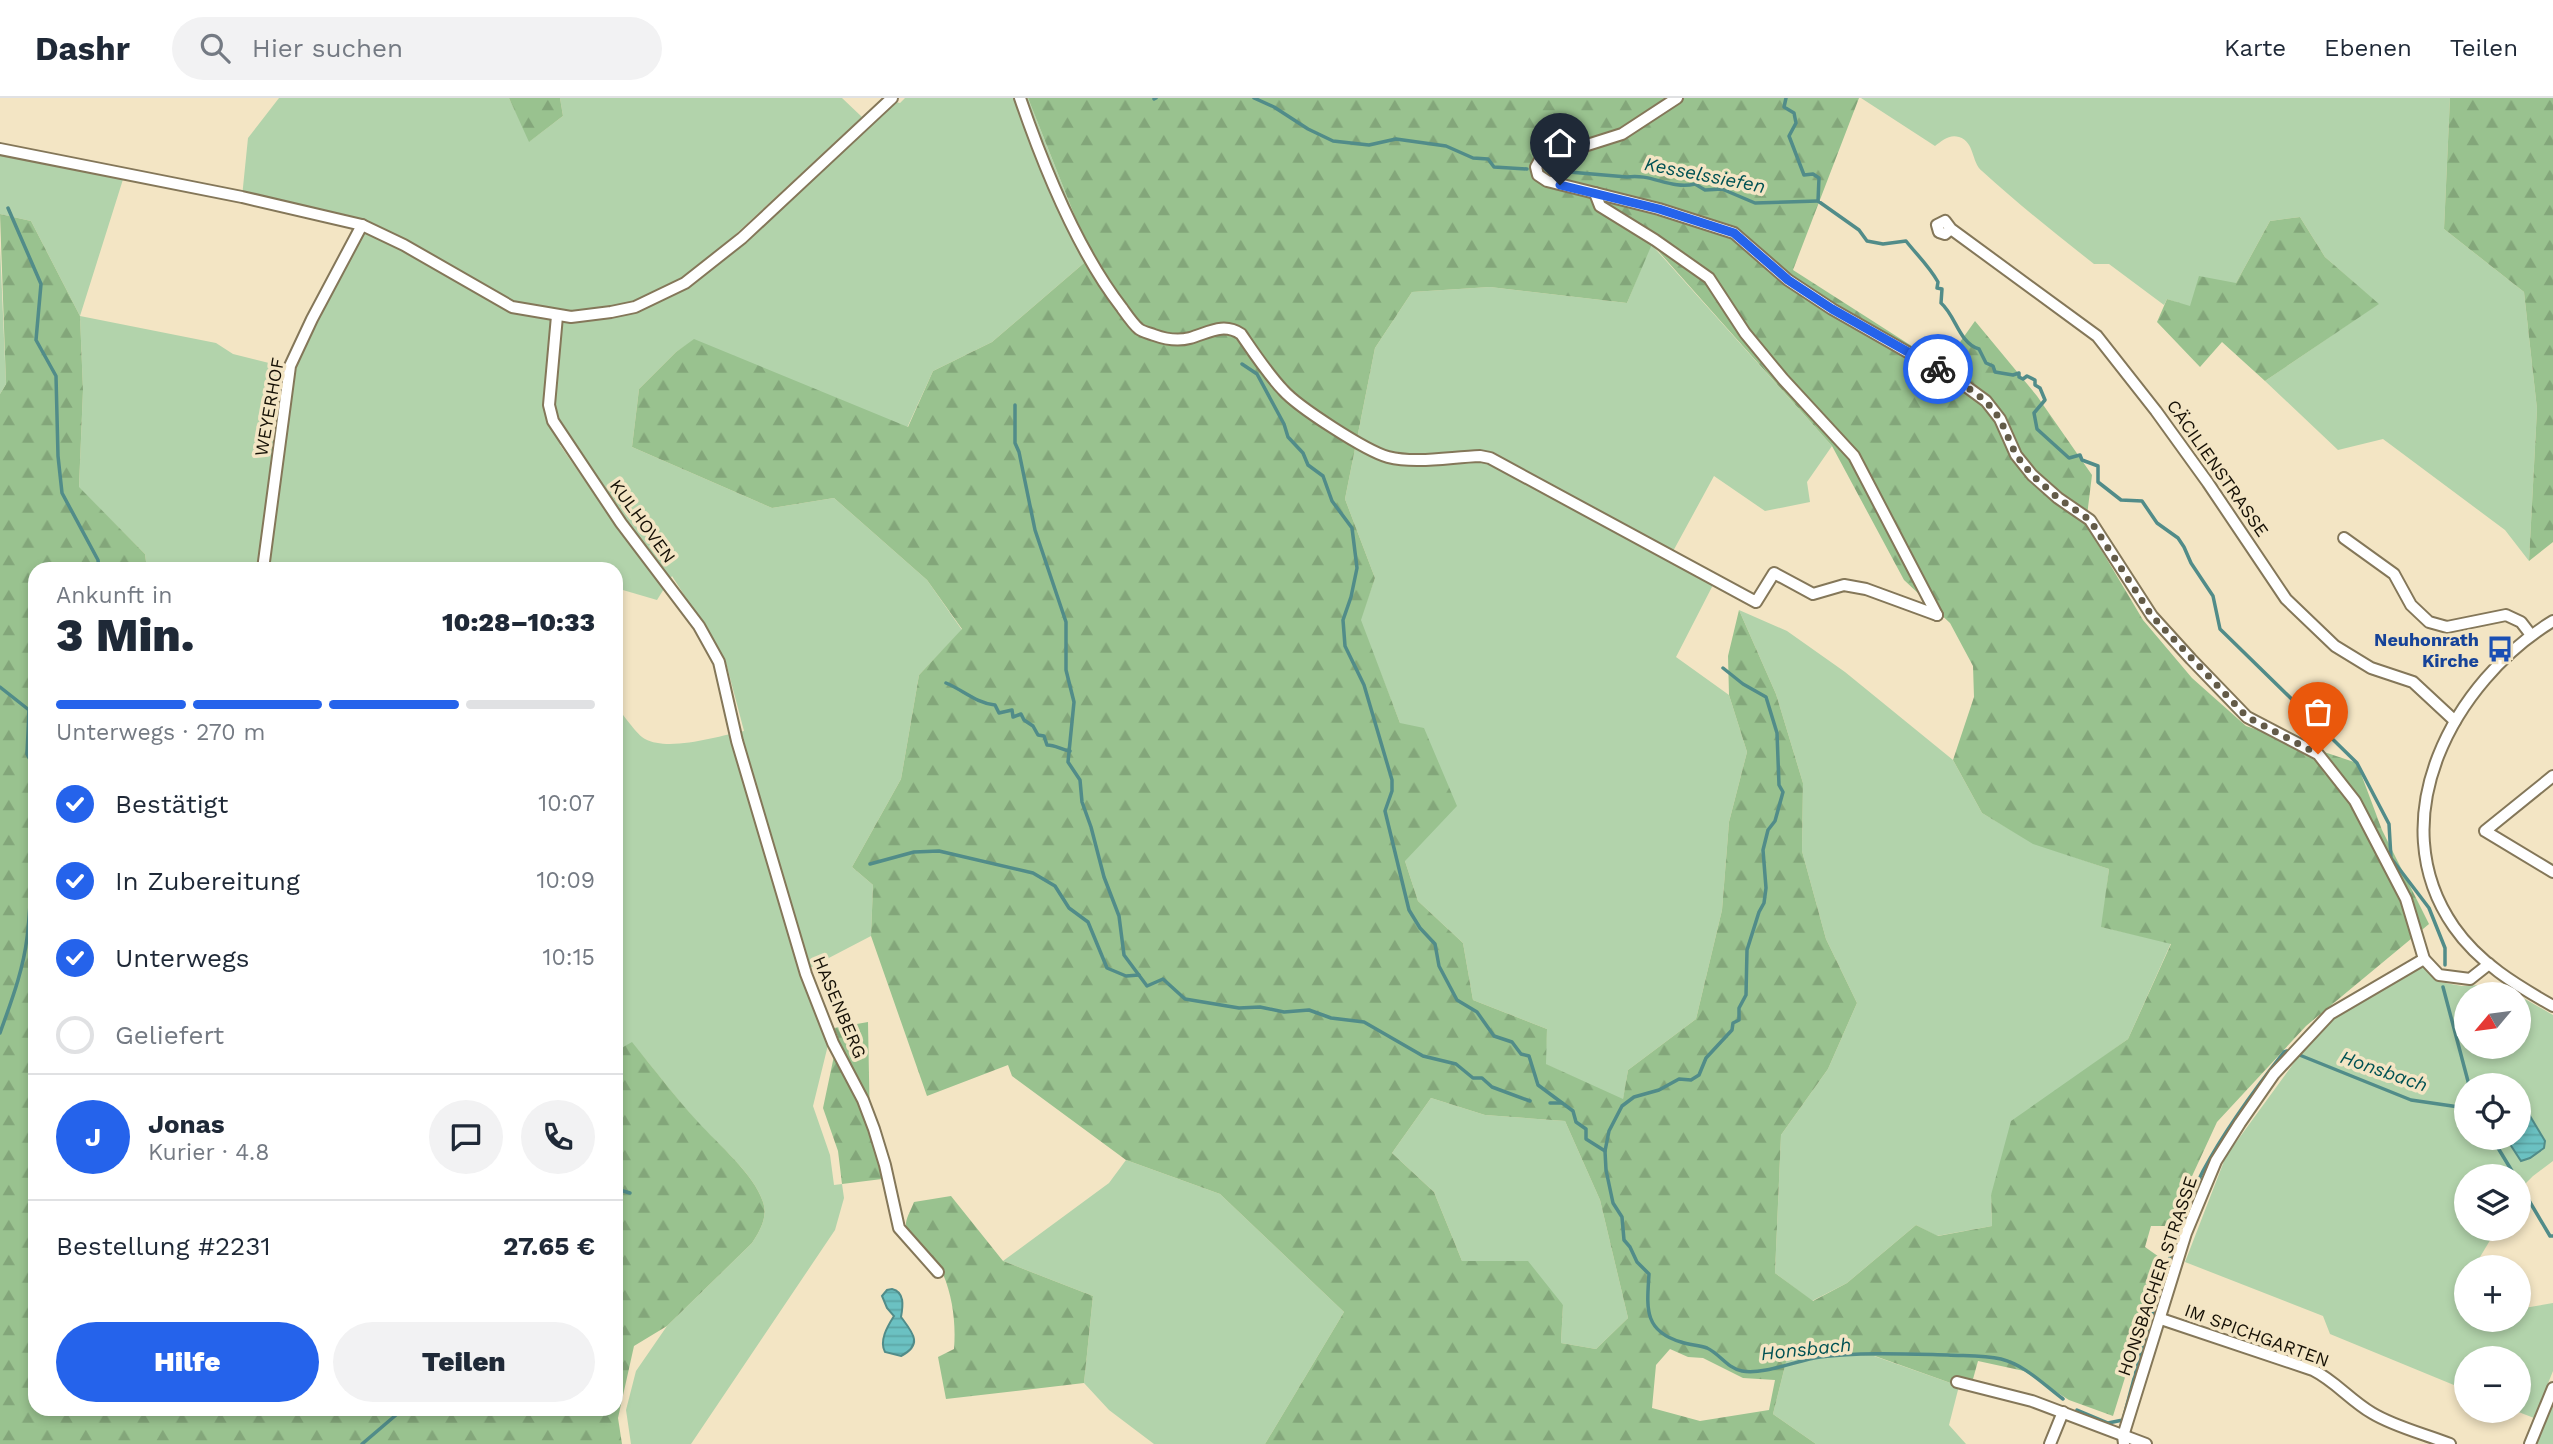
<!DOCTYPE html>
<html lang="de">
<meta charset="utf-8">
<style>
:root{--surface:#fff;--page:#f2f2f3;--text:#1f2937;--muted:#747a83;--line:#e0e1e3;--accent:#2563eb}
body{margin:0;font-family:"Work Sans",sans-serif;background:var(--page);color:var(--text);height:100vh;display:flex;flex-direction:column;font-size:26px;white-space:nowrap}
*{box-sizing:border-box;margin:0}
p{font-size:23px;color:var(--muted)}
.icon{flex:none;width:38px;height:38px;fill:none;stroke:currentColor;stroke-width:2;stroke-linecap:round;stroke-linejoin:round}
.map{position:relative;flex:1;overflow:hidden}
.panel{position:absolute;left:28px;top:464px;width:595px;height:854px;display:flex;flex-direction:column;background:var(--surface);border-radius:21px;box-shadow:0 4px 10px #0003}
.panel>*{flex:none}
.needle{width:46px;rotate:241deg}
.fabs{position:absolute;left:2454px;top:884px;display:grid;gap:14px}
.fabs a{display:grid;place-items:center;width:77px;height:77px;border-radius:50%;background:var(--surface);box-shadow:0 4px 10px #0003;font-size:35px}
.pin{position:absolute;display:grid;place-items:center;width:60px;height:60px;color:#fff;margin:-72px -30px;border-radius:50% 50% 50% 0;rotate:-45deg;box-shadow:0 0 7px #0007}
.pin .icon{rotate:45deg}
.courier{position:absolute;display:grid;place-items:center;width:70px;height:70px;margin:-35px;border:5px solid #2563eb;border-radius:50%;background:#fff;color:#222;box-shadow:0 2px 9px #0007}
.headline em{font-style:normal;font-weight:800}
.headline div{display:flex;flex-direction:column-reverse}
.headline{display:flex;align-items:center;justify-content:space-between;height:119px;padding:0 28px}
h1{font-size:46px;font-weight:800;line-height:52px}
.bar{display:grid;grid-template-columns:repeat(4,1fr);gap:10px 7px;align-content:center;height:84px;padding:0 28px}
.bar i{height:9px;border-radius:5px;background:var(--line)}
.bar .active{background:var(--accent)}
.bar p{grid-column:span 4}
.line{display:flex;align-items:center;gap:18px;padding:0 28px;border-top:2px solid var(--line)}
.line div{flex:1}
.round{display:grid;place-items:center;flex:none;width:74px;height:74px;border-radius:37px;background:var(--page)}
ol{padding:0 28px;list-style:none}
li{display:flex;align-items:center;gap:21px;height:77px}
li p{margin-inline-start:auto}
li .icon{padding:7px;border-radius:50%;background:var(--accent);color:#fff;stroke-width:4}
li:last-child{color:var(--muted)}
li i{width:38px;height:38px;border:4px solid var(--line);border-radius:50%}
.action{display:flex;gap:14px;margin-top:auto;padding:14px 28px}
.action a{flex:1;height:80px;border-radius:42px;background:var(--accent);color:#fff;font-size:28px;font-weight:800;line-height:80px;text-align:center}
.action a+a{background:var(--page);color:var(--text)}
header{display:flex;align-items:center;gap:42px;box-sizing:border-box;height:98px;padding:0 35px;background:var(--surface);border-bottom:2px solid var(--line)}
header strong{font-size:33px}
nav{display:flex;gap:38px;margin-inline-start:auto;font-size:24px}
.search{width:490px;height:63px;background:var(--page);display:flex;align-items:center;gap:18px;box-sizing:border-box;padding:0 24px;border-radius:38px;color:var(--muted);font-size:26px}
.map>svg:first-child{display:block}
.grass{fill:#b2d3ab;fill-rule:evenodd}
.forest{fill:url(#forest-firs);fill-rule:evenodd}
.water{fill:url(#water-rules);stroke:#518c89;stroke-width:2}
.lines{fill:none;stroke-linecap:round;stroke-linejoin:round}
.stream{stroke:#518c89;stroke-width:3.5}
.minor-casing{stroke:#847759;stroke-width:14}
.minor{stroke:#fff;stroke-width:10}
.done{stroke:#635b48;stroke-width:7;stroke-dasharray:0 12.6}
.route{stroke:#2563eb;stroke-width:9}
.labels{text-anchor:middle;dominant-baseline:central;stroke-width:7;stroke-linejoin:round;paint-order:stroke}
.street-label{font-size:18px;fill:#151005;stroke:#f3e5c4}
.transit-label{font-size:18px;font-weight:bold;fill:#164399;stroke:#f3e5c4;text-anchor:end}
.water-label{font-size:19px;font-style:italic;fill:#005153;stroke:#f3e5c4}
</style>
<header>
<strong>Dashr</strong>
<div class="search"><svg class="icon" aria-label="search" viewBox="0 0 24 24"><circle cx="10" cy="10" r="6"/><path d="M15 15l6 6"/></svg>Hier suchen</div>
<nav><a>Karte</a><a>Ebenen</a><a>Teilen</a></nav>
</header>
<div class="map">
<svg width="2553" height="1346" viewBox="0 0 2553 1346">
<defs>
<pattern id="forest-firs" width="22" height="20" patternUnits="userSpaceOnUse" patternTransform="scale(1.75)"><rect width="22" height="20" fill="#99c28f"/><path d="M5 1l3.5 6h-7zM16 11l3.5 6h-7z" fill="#83a67a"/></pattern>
<pattern id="water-rules" width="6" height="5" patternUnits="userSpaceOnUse" patternTransform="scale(1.75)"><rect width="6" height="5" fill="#6bc1c2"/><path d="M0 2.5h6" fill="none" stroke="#5ca5a5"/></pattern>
</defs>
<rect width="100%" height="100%" fill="#f3e5c4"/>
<g class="grass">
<path d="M279 0H509L530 43 563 18 560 0H842L862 19 709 161 688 183 715 169 754 137 896 4 900 5 905 0H1028L1091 159 992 244 933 273 907 330 694 242 676 254 639 291 632 349 772 410 834 400 927 482 962 532 919 577 901 681 852 769 873 787 871 838 800 875 828 947 813 1008 830 1057 834 1087 842 1086 844 1100 835 1132 691 1346H631L626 1312 636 1273 667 1228 752 1145C760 1133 768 1119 763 1104 754 1076 718 1046 698 1025 675 999 654 971 632 945L616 953V608C623 616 637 637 645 641 669 654 719 638 744 633L725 561 672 478 657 502 616 490V471H147L145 456 79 390 83 292 80 218 31 123 0 116V51L125 75 80 218 216 245 233 256 285 269 362 127 425 159 401 143 354 121 242 99 248 40ZM560 347 573 348 601 388 596 399Z"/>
<path d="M1861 0H2450L2444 131 2524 194 2537 311 2529 463 2505 432 2383 341 2338 352 2265 283 2378 206 2325 159 2300 119 2270 123 2236 185 2190 209 2167 201 2164 207 2109 166H2094C2056 136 2018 106 1982 73 1971 64 1975 44 1959 39 1949 36 1942 43 1935 48Z"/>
<path d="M1651 146 1832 348 1807 384 1810 404 1765 413 1714 378 1671 457 1714 485 1676 559 1729 597 1747 654 1729 724 1722 812 1696 921 1628 972 1623 1002 1545 966 1547 931 1473 902 1463 845 1418 803 1405 763 1400 625 1360 522 1375 480 1345 401 1375 250 1412 194 1490 189 1627 205Z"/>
<path d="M0 148 6 286 0 296Z"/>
<path d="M1739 512 1787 533 1845 574 1953 662 1982 715 2033 745 2109 771 2102 829 2171 845 2128 941 2077 978 1991 1097 1992 1128 1937 1138 1916 1127 1847 1185 1812 1203 1775 1175 1781 1037 1828 971 1857 905 1826 841 1802 753 1803 685 1776 596Z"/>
<path d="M2422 866 2440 884 2462 888 2499 886 2517 896H2466V948H2518V897L2553 917V1063L2533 1078 2518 1093V1078H2466V1130L2491 1131 2492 1139 2474 1169H2466V1182L2461 1188 2466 1222H2518V1211L2553 1205V1273L2534 1320 2516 1313 2518 1312V1260H2466V1292L2330 1236 2323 1218 2185 1164 2226 1058 2296 962 2289 959 2331 918ZM2466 987H2518V1013H2527L2521 1063 2506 1040H2466Z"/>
<path d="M1431 1000 1485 1017 1565 1023 1600 1102 1628 1220 1596 1251 1561 1245 1563 1207 1462 1163 1434 1094 1392 1055Z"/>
<path d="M1126 1062 1220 1096 1344 1214 1265 1346H1154L1109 1312 1084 1285 1093 1198 1003 1163 1109 1085Z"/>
<path d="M1788 1256 1874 1258 1959 1288 1949 1327 1966 1346H1816L1773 1316Z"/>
<path d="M2553 1301V1346H2534Z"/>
</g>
<g class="forest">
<path d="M509 0H560L563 18 529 44Z"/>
<path d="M1028 0H1859L1793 172 1943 268 1975 223 2037 298 2092 377 2086 426 2143 522 2192 580 2246 628 2357 665 2382 732 2429 826 2306 928 2217 1024 2169 1128H2151L2145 1149 2162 1161 2113 1318 2069 1302 2024 1273 1978 1263 1973 1281 1959 1288 1875 1258 1788 1256 1773 1316 1816 1346H1265L1344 1214 1220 1096 1126 1062 1012 978 1008 967 927 998 871 838 873 787 852 769 901 681 919 577 962 531 927 482 834 400 772 410 632 349 639 291 676 254 694 241 908 329 933 273 992 244 1091 159ZM1652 146 1832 348 1904 482 1950 525 1973 568 1974 599 1953 662 1982 715 2033 746 2109 771 2101 829 2171 846 2128 941 2011 1023 1991 1097 1992 1128 1938 1138 1916 1127 1847 1185 1813 1203 1775 1175 1781 1037 1828 971 1857 905 1826 841 1802 753 1803 685 1776 596 1739 512 1728 558 1729 597 1747 654 1729 724 1722 812 1696 921 1628 972 1623 1001 1546 966 1547 931 1473 902 1463 845 1418 803 1405 763 1457 708 1424 630 1400 625 1361 522 1375 480 1345 401 1375 250 1412 194 1490 189 1627 205ZM1431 1000 1485 1017 1565 1023 1600 1102 1628 1220 1596 1251 1561 1245 1563 1207 1528 1163H1462L1434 1094 1392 1055ZM1670 1251 1688 1259 1703 1260 1743 1280 1775 1282 1769 1312 1700 1323 1652 1310 1656 1267Z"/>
<path d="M2450 0H2553V444L2529 463 2537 311 2524 194 2444 131Z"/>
<path d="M0 116 31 123 80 218 83 292 79 389 145 456 147 471H35V1311H616V953L632 944C654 971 675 999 698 1024 718 1046 754 1076 763 1104 768 1119 760 1133 752 1145L667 1228 634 1248 618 1320 622 1346H0V296L6 286Z"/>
<path d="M2300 119 2325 159 2379 206 2265 283 2222 244 2200 269 2157 224 2167 201 2190 208 2199 178 2236 185 2270 123Z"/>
<path d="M868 924 870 1033 882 1081 842 1086 838 1053 823 1010 838 939 834 930Z"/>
<path d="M951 1098 1003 1163 1093 1198 1084 1285 946 1301 938 1259 954 1251C956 1226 953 1200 943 1176 936 1158 905 1147 906 1125 907 1118 912 1110 914 1104Z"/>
</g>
<g class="water">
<path d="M2518 1013H2527L2545 1043 2544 1050 2530 1060 2521 1063 2506 1040H2518Z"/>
<path d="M892 1191C905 1194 903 1208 901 1219 912 1234 924 1246 901 1258L885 1254C879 1243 887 1229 894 1218L887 1210 882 1198 887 1192Z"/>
</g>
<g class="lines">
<g class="stream">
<path d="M1254 0 1274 9 1308 31 1333 43 1369 47 1396 41 1446 48 1473 60 1488 61 1494 69 1527 71"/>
<path d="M1786 0 1784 9 1794 15 1796 25 1789 38 1804 77 1813 76 1819 80 1818 103 1859 132 1867 143 1883 146 1906 143C1917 157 1929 168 1938 184L1937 190 1942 191 1941 205C1956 218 1959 245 1979 251L1986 265 1993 268 1995 274 2013 277 2019 275V279L2023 281 2027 278 2035 282V287L2040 290 2045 302 2034 315 2037 331 2069 360 2080 357 2082 362 2098 368V384L2121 402 2142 403 2157 425 2178 440 2184 449 2191 465 2213 498 2220 531 2357 665 2389 726 2391 760 2429 810 2445 850V867"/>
<path d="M1154 1 1156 0"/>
<path d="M1546 72 1627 79C1651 75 1671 92 1695 86L1705 92 1722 91 1755 105 1818 103"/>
<path d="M8 110 41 186 36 242 56 278 58 358 62 395 98 462 99 471"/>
<path d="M1242 266 1257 276 1284 326 1288 339 1303 355 1308 367 1323 378 1332 403 1352 430 1357 470 1351 499 1343 522 1345 548 1364 587 1392 682V693L1385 713 1409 812 1420 830 1435 846 1439 868 1457 902 1477 914 1494 938 1512 944 1521 956 1529 958 1538 987 1573 1013 1576 1024 1586 1031V1041L1605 1053"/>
<path d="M1015 307V345L1019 354 1035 432 1066 524V572L1074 604 1068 664 1080 682 1082 704 1091 729 1104 779 1119 818 1124 857 1147 888 1163 881 1185 901 1239 910 1260 909 1284 914 1309 912 1331 920 1364 924 1423 958 1456 966 1473 980H1482L1492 989 1530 1003"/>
<path d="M1723 570 1743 586 1766 599 1777 635 1779 687 1783 694 1775 723 1768 732 1763 752 1766 790 1764 805 1759 814 1747 852 1746 897 1739 910V922L1733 925 1732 932 1706 960 1699 977 1691 982 1679 981 1659 992 1634 999 1622 1008 1609 1033 1605 1053 1606 1072 1613 1105 1622 1119 1624 1142 1630 1149 1637 1164 1649 1176C1647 1209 1643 1233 1681 1244 1689 1247 1699 1247 1707 1250 1720 1256 1727 1270 1742 1273 1764 1277 1798 1262 1820 1259 1862 1254 1906 1256 1948 1257 1965 1258 1984 1257 2001 1261 2025 1267 2044 1287 2063 1301"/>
<path d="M946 585C963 592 976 605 995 607L999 615 1012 612 1013 619 1021 616 1024 622 1033 628 1038 637 1044 638 1047 647C1056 647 1061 652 1070 653"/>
<path d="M0 589 29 612 27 656 35 671"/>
<path d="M870 766 914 754 939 753 1033 775 1055 788 1069 810 1088 824 1107 870 1126 878 1139 877"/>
<path d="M2443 889 2469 987"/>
<path d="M0 935C11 904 23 873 27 840 30 818 29 797 35 775"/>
<path d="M2297 956 2411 1002 2466 1010"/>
<path d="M1550 1005H1562"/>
<path d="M2492 1040 2515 1078"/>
<path d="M2518 1084 2550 1138H2553"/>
<path d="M616 1091 630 1095"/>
<path d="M2077 1312 2108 1325 2123 1322C2137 1268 2152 1215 2169 1163 2179 1132 2188 1102 2203 1073 2226 1030 2254 992 2284 954L2287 953"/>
<path d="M362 1346 403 1311"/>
</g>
<g class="minor-casing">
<g id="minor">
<path d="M1020 0C1044 70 1077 152 1122 210 1127 217 1133 226 1139 231 1143 234 1149 235 1154 237 1165 241 1179 243 1190 240 1208 235 1223 224 1241 236 1254 255 1267 275 1283 292 1298 309 1366 353 1388 359 1416 366 1450 359 1480 358L1490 360 1756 504 1774 475 1813 496 1844 487 1866 491 1937 517"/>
<path d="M1677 0 1622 36 1540 62 1536 69 1538 77 1547 83 1659 111 1734 135 1788 182 1832 211 1960 284 1986 303 2000 321 2016 357 2032 377 2058 400 2090 422 2152 518 2191 561 2247 619 2318 656 2355 703 2406 801 2424 861 2439 877 2470 881 2489 866"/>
<path d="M0 51 242 99 362 127 404 147 512 209 571 219 611 214 635 209 685 185 742 140 892 0"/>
<path d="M1595 95 1600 108 1655 142 1709 180 1745 235 1783 281 1854 358 1937 517"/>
<path d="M1951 131 1945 136 1939 134 1937 127 1945 123 1951 131 2097 238 2156 313 2208 385 2286 501 2335 548 2371 570 2413 584 2455 623"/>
<path d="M557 218 549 307 553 323 621 425 699 528 719 564 737 643 806 876 833 945 863 1002 874 1031 885 1067 899 1130 938 1174"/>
<path d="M2344 440 2394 476 2411 507 2429 524 2447 529 2506 517 2521 524 2531 537"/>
<path d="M263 471 290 268 312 221 362 127"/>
<path d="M2553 523C2454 583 2379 721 2454 829 2479 865 2516 887 2553 908"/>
<path d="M2553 678 2485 733 2553 774"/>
<path d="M2161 1221 2313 1272C2335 1283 2350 1302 2372 1315 2395 1329 2425 1336 2450 1346"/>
<path d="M1957 1284 2032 1303 2146 1346"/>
<path d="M2050 1346 2063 1314"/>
<path d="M2124 1346 2123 1338 2186 1135 2216 1063 2240 1025 2274 976 2330 916 2424 861"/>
<path d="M2530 1346 2553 1290"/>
</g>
</g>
<use href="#minor" class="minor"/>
</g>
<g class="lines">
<path class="done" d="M1938 271 1960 284 1986 303 2000 321 2016 357 2032 377 2058 400 2090 422 2152 518 2247 619 2318 656"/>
<path class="route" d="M1560 87 1659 111 1734 135 1788 182 1832 211 1938 271"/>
</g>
<defs>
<g id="bus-bare" transform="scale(2.1)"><path d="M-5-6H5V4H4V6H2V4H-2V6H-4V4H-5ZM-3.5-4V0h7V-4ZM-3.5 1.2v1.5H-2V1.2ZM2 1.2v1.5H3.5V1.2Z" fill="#1a4fb4" stroke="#f3e5c4" stroke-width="2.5" paint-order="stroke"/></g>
</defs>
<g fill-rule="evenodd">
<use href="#bus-bare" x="2500" y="551"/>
</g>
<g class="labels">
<g class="street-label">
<text transform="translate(269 309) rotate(-80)">WEYERHOF</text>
<text transform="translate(2218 370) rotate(55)">CÄCILIENSTRASSE</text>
<text transform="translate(643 423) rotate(54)">KULHOVEN</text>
<text transform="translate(840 909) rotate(67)">HASENBERG</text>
<text transform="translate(2157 1178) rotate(-71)">HONSBACHER STRASSE</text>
<text transform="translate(2257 1237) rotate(20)">IM SPICHGARTEN</text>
</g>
<g class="transit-label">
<text x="2479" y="541">Neuhonrath<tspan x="2479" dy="21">Kirche</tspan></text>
</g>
<g class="water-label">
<text transform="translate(1705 77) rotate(11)">Kesselssiefen</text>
<text transform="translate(2384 973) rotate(19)">Honsbach</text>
<text transform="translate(1806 1251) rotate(-6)">Honsbach</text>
</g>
</g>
</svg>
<div class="fabs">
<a><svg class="needle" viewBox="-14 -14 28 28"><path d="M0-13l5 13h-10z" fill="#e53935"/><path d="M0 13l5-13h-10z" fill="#747a83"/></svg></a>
<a><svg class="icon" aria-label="locate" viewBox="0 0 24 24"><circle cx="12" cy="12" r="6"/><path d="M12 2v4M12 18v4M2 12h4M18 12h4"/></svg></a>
<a><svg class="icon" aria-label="layers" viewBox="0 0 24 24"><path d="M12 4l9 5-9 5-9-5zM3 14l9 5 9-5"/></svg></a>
<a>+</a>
<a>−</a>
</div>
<div class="pin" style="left:2318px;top:656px;background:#ea580c"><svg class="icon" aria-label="bag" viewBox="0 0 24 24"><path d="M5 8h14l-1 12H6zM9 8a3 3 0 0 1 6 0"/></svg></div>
<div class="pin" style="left:1560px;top:87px;background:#1f2937"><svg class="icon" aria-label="home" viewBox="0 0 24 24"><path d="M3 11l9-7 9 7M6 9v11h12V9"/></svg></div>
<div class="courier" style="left:1938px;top:271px"><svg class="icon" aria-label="bike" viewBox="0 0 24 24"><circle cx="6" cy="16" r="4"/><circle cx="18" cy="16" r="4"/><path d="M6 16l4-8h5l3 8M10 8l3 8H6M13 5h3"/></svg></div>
<section class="panel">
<div class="headline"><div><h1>3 Min.</h1><p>Ankunft in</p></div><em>10:28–10:33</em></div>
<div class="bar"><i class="active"></i><i class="active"></i><i class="active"></i><i></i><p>Unterwegs · 270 m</p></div>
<ol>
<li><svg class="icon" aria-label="check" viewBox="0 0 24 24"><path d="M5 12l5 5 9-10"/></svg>Bestätigt<p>10:07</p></li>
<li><svg class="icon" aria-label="check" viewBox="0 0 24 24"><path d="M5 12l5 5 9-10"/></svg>In Zubereitung<p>10:09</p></li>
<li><svg class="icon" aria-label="check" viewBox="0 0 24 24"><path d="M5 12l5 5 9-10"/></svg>Unterwegs<p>10:15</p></li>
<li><i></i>Geliefert</li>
</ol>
<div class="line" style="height:126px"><b class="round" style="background:var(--accent);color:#fff">J</b><div><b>Jonas</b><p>Kurier · 4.8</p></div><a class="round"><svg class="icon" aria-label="chat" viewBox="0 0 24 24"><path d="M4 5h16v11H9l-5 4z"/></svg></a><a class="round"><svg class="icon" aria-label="phone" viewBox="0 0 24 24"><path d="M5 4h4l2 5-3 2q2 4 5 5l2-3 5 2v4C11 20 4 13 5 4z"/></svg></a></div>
<div class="line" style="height:91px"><div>Bestellung #2231</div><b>27.65 €</b></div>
<div class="action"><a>Hilfe</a><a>Teilen</a></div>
</section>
</div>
